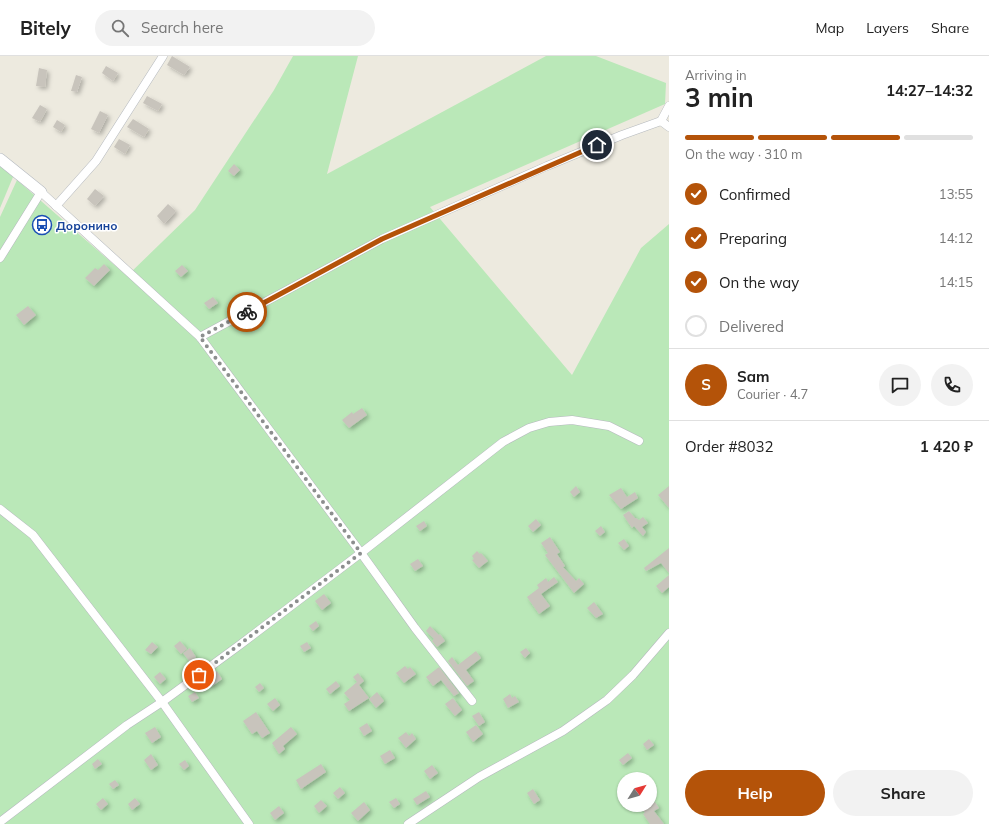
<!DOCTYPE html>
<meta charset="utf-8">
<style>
:root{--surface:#fff;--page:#f2f2f2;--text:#222;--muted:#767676;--line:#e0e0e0;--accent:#b45309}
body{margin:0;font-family:Mulish,sans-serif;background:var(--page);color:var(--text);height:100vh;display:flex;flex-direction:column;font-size:15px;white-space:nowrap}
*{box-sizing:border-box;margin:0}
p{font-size:13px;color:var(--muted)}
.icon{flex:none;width:22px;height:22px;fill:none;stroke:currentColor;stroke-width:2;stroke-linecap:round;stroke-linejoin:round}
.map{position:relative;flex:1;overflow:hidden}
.panel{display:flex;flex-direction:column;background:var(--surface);width:320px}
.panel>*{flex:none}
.needle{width:26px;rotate:53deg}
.buttons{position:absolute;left:617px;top:716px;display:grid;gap:8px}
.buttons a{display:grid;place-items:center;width:40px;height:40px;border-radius:50%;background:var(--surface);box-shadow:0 1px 3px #0004;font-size:20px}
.pin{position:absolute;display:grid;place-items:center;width:34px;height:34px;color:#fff;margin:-17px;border:2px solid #fff;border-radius:50%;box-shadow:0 1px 4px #0007}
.courier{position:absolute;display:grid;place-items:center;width:40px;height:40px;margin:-20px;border:3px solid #b45309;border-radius:50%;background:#fff;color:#222;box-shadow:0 1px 5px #0007}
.summary em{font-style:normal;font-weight:700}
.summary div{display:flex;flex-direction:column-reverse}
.summary{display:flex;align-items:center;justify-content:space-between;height:68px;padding:0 16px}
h1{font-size:26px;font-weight:700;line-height:30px}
.bar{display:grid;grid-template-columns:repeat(4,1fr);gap:6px 4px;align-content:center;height:48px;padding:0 16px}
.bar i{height:5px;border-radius:3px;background:var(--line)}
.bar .current{background:var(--accent)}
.bar p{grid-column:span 4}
.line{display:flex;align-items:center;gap:10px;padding:0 16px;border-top:1px solid var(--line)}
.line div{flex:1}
.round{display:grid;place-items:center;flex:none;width:42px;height:42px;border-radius:21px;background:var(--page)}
ol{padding:0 16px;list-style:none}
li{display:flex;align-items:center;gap:12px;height:44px}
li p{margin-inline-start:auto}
li .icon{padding:4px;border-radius:50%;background:var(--accent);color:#fff;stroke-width:4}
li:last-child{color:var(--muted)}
li i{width:22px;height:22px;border:2px solid var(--line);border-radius:50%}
.cta{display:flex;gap:8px;margin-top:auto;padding:8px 16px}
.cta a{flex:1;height:46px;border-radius:24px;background:var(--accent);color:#fff;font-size:16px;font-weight:700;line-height:46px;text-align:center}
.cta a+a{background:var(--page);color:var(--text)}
header{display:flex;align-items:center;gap:24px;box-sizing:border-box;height:56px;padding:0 20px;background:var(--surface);border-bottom:1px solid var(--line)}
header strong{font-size:19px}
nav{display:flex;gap:22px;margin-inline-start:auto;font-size:14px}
.search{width:280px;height:36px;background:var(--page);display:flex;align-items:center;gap:10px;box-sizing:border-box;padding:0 14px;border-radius:22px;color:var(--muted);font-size:15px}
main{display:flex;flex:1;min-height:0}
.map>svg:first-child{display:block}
.green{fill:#bae8b8;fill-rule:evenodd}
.building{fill:#c8c4bc;filter:url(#shadow)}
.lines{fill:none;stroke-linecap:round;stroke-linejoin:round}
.street-casing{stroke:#b5b9be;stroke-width:9}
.secondary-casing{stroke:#b5bac0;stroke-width:12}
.street{stroke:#fff;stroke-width:8}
.secondary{stroke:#fff;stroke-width:11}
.done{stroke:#8c8e8e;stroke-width:4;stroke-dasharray:0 7.2}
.route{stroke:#b45309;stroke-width:5}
.labels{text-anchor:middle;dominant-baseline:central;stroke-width:3;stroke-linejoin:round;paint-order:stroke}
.transit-label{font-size:12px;font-weight:bold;fill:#164399;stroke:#fff;text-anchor:start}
</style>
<header>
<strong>Bitely</strong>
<div class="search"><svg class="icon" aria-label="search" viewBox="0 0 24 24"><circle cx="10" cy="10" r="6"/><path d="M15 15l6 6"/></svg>Search here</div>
<nav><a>Map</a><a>Layers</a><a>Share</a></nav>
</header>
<main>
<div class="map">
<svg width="669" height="768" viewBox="0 0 669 768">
<defs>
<filter id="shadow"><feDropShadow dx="2.5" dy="2.5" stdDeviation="2" flood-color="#0004"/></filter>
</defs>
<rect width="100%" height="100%" fill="#edeadf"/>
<g class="green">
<path d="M293 0H358L327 118 546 0H596L666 27 665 48 430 151 572 319 641 192 669 168V768H0V161L17 124 127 220 195 154 274 34ZM624 723H650V749H624Z"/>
<path d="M0 107 6 111 13 121 0 152Z"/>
</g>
<g class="building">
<path d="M172 0 190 11 184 19 167 9Z"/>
<path d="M106 10 118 17 113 25 102 17Z"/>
<path d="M39 12 47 14 45 31 36 30Z"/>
<path d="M76 19 82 21 77 36 71 35Z"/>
<path d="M147 40 162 48 158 55 143 47Z"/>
<path d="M40 49 47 53 40 66 32 62Z"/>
<path d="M100 55 108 59 99 77 91 73Z"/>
<path d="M133 63 149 73 144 81 127 71Z"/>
<path d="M57 64 65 69 61 76 53 71Z"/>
<path d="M119 83 130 89 125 98 114 91Z"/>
<path d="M234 108 240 114 234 120 228 115Z"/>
<path d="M95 133 104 140 95 150 87 143Z"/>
<path d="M168 148 176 155 164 168 157 160Z"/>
<path d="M104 208 110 214 94 230 85 222 95 212 98 214Z"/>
<path d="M182 209 188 215 181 221 175 215Z"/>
<path d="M213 241 218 247 209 253 204 247Z"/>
<path d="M28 250 36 259 24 269 16 259Z"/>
<path d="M362 352 367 359 349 372 342 364 352 356 353 358Z"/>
<path d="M576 430 580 436 574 441 570 436Z"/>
<path d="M669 430V452L658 439Z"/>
<path d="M621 432 627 441 635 436 638 442 621 453 609 439Z"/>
<path d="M629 455 635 462H636L639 464 643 461 648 467 642 471 646 476 643 480 634 470 632 472 623 459Z"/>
<path d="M536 463 541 469 533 476 528 470Z"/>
<path d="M424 465 427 470 420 475 416 470Z"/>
<path d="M601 470 605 476 600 480 595 475Z"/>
<path d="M550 481 560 496 557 498 565 510 563 511 576 525 579 522 584 528 574 537 545 499 548 497 541 487Z"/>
<path d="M624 483 629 490 624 494 618 487Z"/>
<path d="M669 492V517L661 507 646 515 644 512Z"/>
<path d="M477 495 480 498 481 497 488 505 479 512 472 504 474 503 472 500Z"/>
<path d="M418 503 423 510 415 515 410 508Z"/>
<path d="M669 519V531L662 537 656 530Z"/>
<path d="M554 521 558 526 541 538 550 550 539 558 527 541 539 532 537 529 546 522 548 526Z"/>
<path d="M324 538 331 547 322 554 315 545Z"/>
<path d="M594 546 603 558 596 562 587 552Z"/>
<path d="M316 565 319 570 313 575 309 570Z"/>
<path d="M430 570 439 579 440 578 445 585 437 591 432 585 434 583 426 575Z"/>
<path d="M180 585 187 593 181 598 174 590Z"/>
<path d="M152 586 158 591 151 598 145 594Z"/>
<path d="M307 586 311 592 304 596 300 590Z"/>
<path d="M190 592 196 601 190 606 183 597Z"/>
<path d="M526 592 530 597 525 602 520 596Z"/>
<path d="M476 595 481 602 466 614 474 625 467 630 448 605 452 601 458 609Z"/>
<path d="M405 610 408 613 410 611 416 618 404 627 396 617Z"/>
<path d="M439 611 459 637 454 640 441 624 433 630 426 621Z"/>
<path d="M217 615 222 623 211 631 206 624Z"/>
<path d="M160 616 166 623 160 628 154 621Z"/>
<path d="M358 617 364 625 359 629 369 642 349 655 344 648 350 644 344 637 357 626 353 621Z"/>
<path d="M336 625 340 630 330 638 326 633Z"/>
<path d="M260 627 264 632 259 636 255 631Z"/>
<path d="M195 636 199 642 192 646 188 640Z"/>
<path d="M377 636 384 645 376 652 369 643Z"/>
<path d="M510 638 512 642 515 640 519 646 508 652 503 643Z"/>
<path d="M275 642 280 649 273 655 267 648Z"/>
<path d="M453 642 462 654 455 660 445 648Z"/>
<path d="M256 656 270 677 262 682 257 675 252 678 243 665Z"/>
<path d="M479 656 485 666 479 670 472 660Z"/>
<path d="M367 667 372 675 364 680 359 672Z"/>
<path d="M476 669 483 678 473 686 466 676Z"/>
<path d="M155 671 161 681 152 687 145 677Z"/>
<path d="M291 671 297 678 283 690 285 693 279 698 272 687Z"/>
<path d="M406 676 409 680 412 677 416 683 406 692 398 682Z"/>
<path d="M649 683 654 689 647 694 643 688Z"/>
<path d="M390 694 395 702 385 708 380 700Z"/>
<path d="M628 697 632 702 623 709 619 704Z"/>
<path d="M151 698 158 709 151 714 144 704Z"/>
<path d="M98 703 102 708 95 713 92 708Z"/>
<path d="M185 704 189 710 184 714 179 708Z"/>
<path d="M321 708 326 716 301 733 296 724Z"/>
<path d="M432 709 438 717 430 723 424 715Z"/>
<path d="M115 724 119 729 113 733 109 728Z"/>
<path d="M340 731 345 737 338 743 333 737Z"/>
<path d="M533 733 540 744 534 748 527 737Z"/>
<path d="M426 735 430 741 417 749 413 743Z"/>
<path d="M103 742 108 748 101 754 96 748Z"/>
<path d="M135 742 140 748 132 754 128 748Z"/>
<path d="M396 742 400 748 394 752 389 746Z"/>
<path d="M321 744 327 750 319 757 314 750Z"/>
<path d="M364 746 370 754 358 765 351 757Z"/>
<path d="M655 746 659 752 654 755 664 768H650L643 758 645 757 639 749H650Z"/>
<path d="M279 750 284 757 275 764 270 757Z"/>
</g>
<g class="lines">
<g class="street-casing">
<g id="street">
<path d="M661 65 669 71"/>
<path d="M56 150 96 105 163 0"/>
<path d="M0 202 41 136 200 281 361 497 415 572 472 645"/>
<path d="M200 281 382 183 547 110 622 79 661 65 669 50"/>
<path d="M0 453 33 479 162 646 249 768"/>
<path d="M0 766 127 669 162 646 241 588 361 497 503 386 529 372 549 366 572 364 609 370 639 385"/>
<path d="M408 768 479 721 563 675 607 644 633 619 669 577"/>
</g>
</g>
<g class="secondary-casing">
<path id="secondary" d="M0 103 41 136"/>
</g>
<use href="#street" class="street"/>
<use href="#secondary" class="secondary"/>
</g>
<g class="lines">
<path class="done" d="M199 619 361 497 200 281 247 256"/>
<path class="route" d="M247 256 382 183 597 89"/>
</g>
<defs>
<g id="bus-ring" transform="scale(1)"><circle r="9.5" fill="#fff" stroke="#1a4fb4" stroke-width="1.5"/><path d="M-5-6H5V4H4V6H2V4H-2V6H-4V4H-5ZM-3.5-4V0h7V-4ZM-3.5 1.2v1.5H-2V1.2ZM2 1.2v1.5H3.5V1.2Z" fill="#1a4fb4"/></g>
</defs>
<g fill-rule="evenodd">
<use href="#bus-ring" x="42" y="169"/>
</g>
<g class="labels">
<g class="transit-label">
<text x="56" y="169">Доронино</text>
</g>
</g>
</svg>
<div class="buttons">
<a><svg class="needle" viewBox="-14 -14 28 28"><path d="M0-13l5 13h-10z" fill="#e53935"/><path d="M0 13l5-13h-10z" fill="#767676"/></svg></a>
</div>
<div class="pin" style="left:199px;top:619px;background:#ea580c"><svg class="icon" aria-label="bag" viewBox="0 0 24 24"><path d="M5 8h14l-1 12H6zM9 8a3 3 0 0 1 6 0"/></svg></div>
<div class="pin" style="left:597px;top:89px;background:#1f2937"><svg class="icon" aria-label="home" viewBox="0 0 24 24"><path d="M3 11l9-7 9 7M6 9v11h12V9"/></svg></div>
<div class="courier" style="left:247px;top:256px"><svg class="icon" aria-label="bike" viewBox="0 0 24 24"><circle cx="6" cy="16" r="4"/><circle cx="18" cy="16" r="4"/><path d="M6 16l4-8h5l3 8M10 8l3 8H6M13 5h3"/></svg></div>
</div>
<section class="panel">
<div class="summary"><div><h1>3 min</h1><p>Arriving in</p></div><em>14:27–14:32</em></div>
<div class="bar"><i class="current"></i><i class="current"></i><i class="current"></i><i></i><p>On the way · 310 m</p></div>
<ol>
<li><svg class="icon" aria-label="check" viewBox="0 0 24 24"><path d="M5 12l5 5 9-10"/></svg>Confirmed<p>13:55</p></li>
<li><svg class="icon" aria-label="check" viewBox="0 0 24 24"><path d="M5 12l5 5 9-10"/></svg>Preparing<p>14:12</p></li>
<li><svg class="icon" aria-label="check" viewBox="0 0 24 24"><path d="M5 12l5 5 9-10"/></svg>On the way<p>14:15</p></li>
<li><i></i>Delivered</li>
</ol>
<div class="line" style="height:72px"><b class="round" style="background:var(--accent);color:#fff">S</b><div><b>Sam</b><p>Courier · 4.7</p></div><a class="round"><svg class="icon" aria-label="chat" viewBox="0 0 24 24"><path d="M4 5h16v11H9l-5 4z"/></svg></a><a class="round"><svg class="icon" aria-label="phone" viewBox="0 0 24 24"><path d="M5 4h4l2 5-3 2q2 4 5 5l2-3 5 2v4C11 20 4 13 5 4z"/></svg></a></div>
<div class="line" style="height:52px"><div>Order #8032</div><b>1 420 ₽</b></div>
<div class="cta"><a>Help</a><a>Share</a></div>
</section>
</main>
